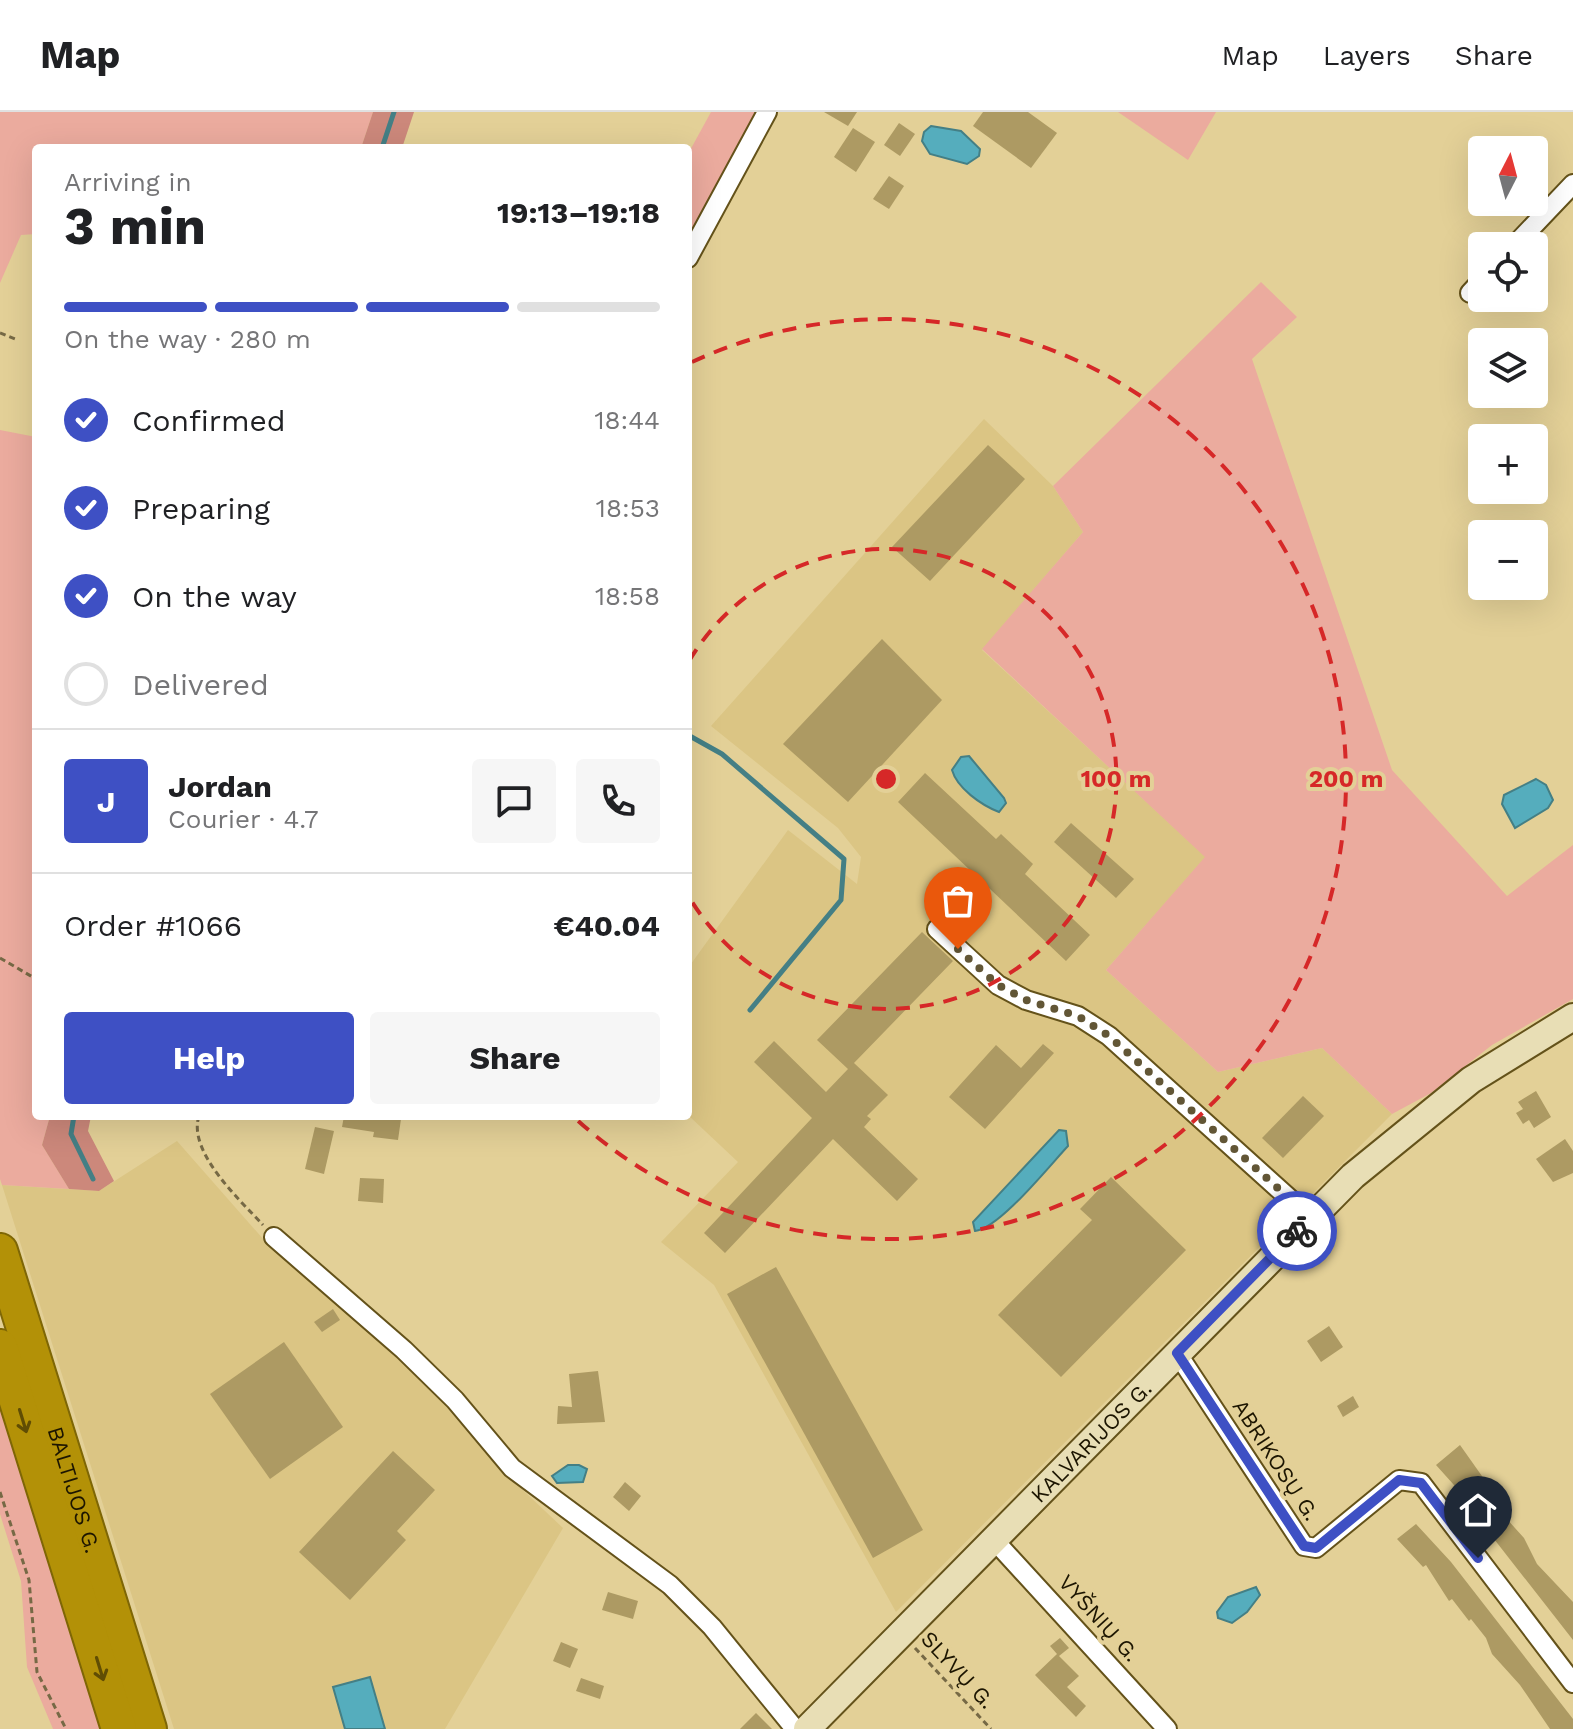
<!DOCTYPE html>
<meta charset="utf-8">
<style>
:root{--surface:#fff;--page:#f6f6f6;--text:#202124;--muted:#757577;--line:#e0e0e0;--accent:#3e50c4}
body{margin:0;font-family:"Work Sans",sans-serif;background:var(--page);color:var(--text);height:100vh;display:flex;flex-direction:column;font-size:30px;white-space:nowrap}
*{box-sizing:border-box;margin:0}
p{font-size:26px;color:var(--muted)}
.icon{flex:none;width:44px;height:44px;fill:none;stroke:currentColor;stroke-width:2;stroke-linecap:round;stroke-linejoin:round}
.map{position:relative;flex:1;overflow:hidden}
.drawer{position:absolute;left:32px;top:32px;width:660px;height:976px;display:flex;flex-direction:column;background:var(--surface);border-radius:8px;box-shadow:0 8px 32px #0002}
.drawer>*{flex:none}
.needle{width:52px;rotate:6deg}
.controls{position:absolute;left:1468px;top:24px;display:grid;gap:16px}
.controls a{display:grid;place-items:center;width:80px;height:80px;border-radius:8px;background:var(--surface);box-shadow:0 8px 32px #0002;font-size:40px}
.pin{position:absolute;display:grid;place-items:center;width:68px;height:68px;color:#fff;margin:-82px -34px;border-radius:50% 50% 50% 0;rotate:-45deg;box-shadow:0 0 8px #0007}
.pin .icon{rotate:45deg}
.courier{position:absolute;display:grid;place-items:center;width:80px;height:80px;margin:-40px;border:6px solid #3e50c4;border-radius:50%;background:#fff;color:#222;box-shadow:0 2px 10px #0007}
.summary em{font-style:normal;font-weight:700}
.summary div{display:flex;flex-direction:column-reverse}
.summary{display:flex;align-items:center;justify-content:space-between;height:136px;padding:0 32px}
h1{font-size:52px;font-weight:700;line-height:60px}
.bar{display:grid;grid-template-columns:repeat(4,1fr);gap:12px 8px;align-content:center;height:96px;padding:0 32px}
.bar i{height:10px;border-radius:6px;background:var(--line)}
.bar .on{background:var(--accent)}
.bar p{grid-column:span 4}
.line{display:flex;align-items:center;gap:20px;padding:0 32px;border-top:2px solid var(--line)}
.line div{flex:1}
.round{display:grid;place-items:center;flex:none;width:84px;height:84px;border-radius:8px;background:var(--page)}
ol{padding:0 32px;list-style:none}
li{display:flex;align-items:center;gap:24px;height:88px}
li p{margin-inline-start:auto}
li .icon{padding:8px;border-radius:50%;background:var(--accent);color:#fff;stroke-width:4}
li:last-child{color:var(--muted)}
li i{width:44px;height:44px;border:4px solid var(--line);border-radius:50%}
.action{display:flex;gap:16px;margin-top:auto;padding:16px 32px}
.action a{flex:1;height:92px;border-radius:8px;background:var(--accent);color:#fff;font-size:32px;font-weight:700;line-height:92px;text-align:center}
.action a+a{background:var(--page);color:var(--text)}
header{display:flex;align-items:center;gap:48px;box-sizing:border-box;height:112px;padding:0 40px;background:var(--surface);border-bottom:2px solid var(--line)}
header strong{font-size:38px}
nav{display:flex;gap:44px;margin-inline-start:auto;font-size:28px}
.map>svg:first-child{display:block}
.built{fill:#dbc584}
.green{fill:#ebab9e}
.forest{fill:#cc887b}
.water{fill:#55adbd;stroke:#447f85;stroke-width:2}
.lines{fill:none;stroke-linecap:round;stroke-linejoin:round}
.stream{stroke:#447f85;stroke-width:5}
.building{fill:#ad9a63}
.street-casing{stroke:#64521a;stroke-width:22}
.secondary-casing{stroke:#64521a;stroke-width:30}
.highway-casing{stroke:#7e6605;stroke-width:38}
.path{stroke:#766945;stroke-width:3;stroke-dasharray:6 4;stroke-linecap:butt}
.street{stroke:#fff;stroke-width:18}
.secondary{stroke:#e8deb5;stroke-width:26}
.highway{stroke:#b39107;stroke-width:34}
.oneway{stroke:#604d04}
.done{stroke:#625636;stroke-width:8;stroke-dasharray:0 14.4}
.route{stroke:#3e50c4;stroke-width:10}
.ring{fill:none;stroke:#d62828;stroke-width:4;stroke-dasharray:14 10}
.labels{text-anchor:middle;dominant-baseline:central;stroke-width:8;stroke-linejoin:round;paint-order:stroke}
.street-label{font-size:22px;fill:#1c1501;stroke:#e3d097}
.centre{fill:#d62828;stroke:#e3d097;stroke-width:4}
.ring-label{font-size:24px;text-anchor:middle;font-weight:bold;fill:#d62828;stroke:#e3d097;stroke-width:8;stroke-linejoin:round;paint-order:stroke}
</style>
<header>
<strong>Map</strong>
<nav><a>Map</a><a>Layers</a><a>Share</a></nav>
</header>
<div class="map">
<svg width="1573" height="1617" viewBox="0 0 1573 1617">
<rect width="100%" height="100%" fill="#e3d097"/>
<g class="built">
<path d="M984 307 1053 374 1083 420 982 538 1206 745 1106 858 1218 960 1322 936 1392 1002 896 1500 714 1173 661 1130 738 1050 688 1003V856L788 718 857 772 861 745 838 716 711 614Z"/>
<path d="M177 1029 264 1128 430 1276 492 1349 563 1416 445 1617H174L2 1073 99 1079Z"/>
</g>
<g class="green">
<path d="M0 0H373L361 36H36V122L21 123 0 171Z"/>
<path d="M711 0H759L688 131V42Z"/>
<path d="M1118 0H1216L1188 48Z"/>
<path d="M1261 170 1297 205 1252 247 1392 658 1507 784 1573 733V887L1492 933 1431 981 1392 1002 1322 936 1218 960 1106 858 1205 745 982 537 1083 420 1053 374Z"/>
<path d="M0 318 36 325V1004H50L42 1033 69 1077 2 1073 0 1067Z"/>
<path d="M0 1292 101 1617H53L27 1555 21 1469 0 1402Z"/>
</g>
<g class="forest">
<path d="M373 0H414L402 36H361Z"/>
<path d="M50 1004H91L88 1019 114 1069 99 1079 69 1077 42 1033Z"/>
</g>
<g class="water">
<path d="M931 14 961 19 980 37 979 44 967 52 930 42 922 29 924 20Z"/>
<path d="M969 644 1004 686 1006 691 999 700C981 693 957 676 952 658L961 645Z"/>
<path d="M1536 667 1546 673 1553 688 1548 696 1515 716 1502 692 1504 683Z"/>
<path d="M1059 1018 1066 1019 1068 1034C1050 1053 999 1117 975 1119L973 1110Z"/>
<path d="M568 1353H579L587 1357 583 1370 557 1371 552 1364Z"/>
<path d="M1256 1475 1260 1483 1247 1500 1232 1511 1218 1506 1217 1500 1228 1485Z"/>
<path d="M370 1565 385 1617H345L333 1575Z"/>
</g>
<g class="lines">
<g class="stream">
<path d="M382 36 394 0"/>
<path d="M688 623 722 642 844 747 841 788 750 898"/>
<path d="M74 1004 71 1022 93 1067"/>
</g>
</g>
<g class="building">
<path d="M824 0H857L848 14Z"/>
<path d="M983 0H1028L1057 21 1031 56 973 14Z"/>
<path d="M899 11 915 22 900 44 884 33Z"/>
<path d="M853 16 875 30 856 60 834 45Z"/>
<path d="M889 64 904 74 889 97 873 87Z"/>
<path d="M988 333 1025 367 930 469 892 435Z"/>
<path d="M882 527 942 588 848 690 783 632Z"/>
<path d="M925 661 996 727 1001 722 1033 752 1025 762 1090 823 1066 849 898 690Z"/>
<path d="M1071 711 1134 767 1116 786 1054 730Z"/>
<path d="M922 820 953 849 854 951 888 983 867 1004 871 1007 864 1015 918 1067 897 1089 833 1027 725 1141 704 1121 812 1006 754 950 774 929 826 980 848 957 817 928Z"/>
<path d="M1043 932 1054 941 985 1017 949 985 996 933 1021 956Z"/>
<path d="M1536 979 1551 1005 1534 1016 1529 1008 1523 1012 1516 1001 1523 997 1518 990Z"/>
<path d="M1303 984 1324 1004 1283 1046 1262 1026Z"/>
<path d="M344 1004 401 1007 398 1028 373 1025 374 1020 342 1015Z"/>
<path d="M315 1015 334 1019 324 1062 305 1057Z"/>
<path d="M1565 1027 1573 1039V1061L1553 1070 1536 1047Z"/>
<path d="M1111 1065 1186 1138 1061 1265 998 1203 1092 1108 1080 1097Z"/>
<path d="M360 1066 384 1067 383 1091 358 1089Z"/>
<path d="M776 1155 923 1418 873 1446 727 1182Z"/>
<path d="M333 1197 340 1208 322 1220 314 1210Z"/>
<path d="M1329 1214 1343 1235 1321 1250 1307 1229Z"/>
<path d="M284 1230 343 1315 270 1367 210 1282Z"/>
<path d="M598 1259 605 1310 557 1312 558 1294 572 1295 569 1262Z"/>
<path d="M1353 1284 1359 1295 1343 1305 1337 1294Z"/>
<path d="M1460 1333 1489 1374 1486 1377 1499 1393 1496 1395 1524 1426 1537 1452 1573 1490V1528L1487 1418 1471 1392 1436 1353Z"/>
<path d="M393 1339 435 1378 397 1419 406 1428 350 1488 299 1440Z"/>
<path d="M625 1370 641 1384 629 1399 613 1385Z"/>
<path d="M1416 1412 1451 1450 1573 1607V1617H1550L1520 1573 1492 1542 1486 1526 1471 1507 1469 1509 1452 1487 1449 1489 1426 1453 1423 1455 1397 1427Z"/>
<path d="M608 1480 638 1489 633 1507 602 1498Z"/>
<path d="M1060 1526 1069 1536 1059 1544 1079 1564 1067 1575 1086 1594 1076 1605 1035 1563 1057 1542 1050 1534Z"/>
<path d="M561 1530 578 1537 570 1556 553 1549Z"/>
<path d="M581 1566 604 1574 600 1587 576 1579Z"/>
<path d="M756 1601 772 1617H740Z"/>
</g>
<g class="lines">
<g class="street-casing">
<g id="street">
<path d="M1514 134 1573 72"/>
<path d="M688 146 767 0"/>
<path d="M1470 181 1482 168"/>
<path d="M937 817 998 873 1026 888 1078 904 1109 924 1311 1106"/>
<path d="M274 1125 404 1238 455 1288 512 1356 670 1473 712 1515 795 1617"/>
<path d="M1177 1241 1304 1434 1316 1436 1399 1368 1421 1371 1573 1571"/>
<path d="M994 1428 1167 1617"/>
</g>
</g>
<g class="secondary-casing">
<g id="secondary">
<path id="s1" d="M807 1617 1353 1064 1471 968 1573 905"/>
</g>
</g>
<g class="highway-casing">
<g id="highway">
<path id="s2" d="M0 1139 149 1617"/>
<path d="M0 1235 119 1617"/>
</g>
</g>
<g class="path">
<path d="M0 221 15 227"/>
<path d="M0 846 36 867"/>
<path d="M199 1004C187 1040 241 1089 263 1113"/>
<path d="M0 1380 29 1468 37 1560 66 1617"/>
<path d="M915 1536 991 1617"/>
</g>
<use href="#street" class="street"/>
<use href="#secondary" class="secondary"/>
<use href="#highway" class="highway"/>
</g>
<defs><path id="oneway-shaft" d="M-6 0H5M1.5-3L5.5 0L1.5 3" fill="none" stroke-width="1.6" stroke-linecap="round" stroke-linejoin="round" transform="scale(2)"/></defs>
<g class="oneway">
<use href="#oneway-shaft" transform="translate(23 1309) rotate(73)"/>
<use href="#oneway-shaft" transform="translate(100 1557) rotate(73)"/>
</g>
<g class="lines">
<path class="done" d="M958 837 998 873 1026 888 1078 904 1109 924 1311 1106 1297 1119"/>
<path class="route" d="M1297 1119 1177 1241 1304 1434 1316 1436 1399 1368 1421 1371 1478 1446"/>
</g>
<g class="ring">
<path d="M689 549A230 230 0 1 1 689 785"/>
<path d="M692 250A460 460 0 1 1 575 1006"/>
</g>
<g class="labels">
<g class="street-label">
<text stroke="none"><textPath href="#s1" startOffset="404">KALVARIJOS G.</textPath></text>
<text transform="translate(1276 1348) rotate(57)">ABRIKOSŲ G.</text>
<text stroke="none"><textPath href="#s2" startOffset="250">BALTIJOS G.</textPath></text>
<text transform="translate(1099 1506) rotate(48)">VYŠNIŲ G.</text>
<text transform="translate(958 1558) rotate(47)">SLYVŲ G.</text>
</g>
</g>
<circle cx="886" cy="667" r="12" class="centre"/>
<g class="ring-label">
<text x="1116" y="675">100 m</text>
<text x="1346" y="675">200 m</text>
</g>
</svg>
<div class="controls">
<a><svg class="needle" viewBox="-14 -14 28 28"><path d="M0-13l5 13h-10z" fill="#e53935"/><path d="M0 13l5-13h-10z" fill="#757577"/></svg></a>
<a><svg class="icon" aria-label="locate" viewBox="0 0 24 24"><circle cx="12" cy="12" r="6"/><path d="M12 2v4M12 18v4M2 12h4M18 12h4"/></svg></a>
<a><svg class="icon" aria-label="layers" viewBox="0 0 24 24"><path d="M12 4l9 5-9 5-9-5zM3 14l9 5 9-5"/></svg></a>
<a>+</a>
<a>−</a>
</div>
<div class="pin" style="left:958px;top:837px;background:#ea580c"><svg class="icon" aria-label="bag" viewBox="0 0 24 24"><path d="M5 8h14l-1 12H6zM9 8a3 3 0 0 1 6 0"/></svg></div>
<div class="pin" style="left:1478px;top:1446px;background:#1f2937"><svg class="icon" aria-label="home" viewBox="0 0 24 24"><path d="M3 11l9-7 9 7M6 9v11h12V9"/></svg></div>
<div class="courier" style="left:1297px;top:1119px"><svg class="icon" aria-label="bike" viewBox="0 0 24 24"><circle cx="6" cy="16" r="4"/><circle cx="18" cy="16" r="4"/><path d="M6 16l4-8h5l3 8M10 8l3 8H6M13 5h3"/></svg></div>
<section class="drawer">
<div class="summary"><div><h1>3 min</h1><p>Arriving in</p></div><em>19:13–19:18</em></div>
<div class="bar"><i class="on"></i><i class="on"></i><i class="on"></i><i></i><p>On the way · 280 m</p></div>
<ol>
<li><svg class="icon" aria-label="check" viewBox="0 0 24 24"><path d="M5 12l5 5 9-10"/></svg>Confirmed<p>18:44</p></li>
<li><svg class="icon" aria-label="check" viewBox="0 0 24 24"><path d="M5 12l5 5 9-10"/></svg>Preparing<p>18:53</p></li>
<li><svg class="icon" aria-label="check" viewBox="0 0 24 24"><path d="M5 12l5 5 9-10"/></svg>On the way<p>18:58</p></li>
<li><i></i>Delivered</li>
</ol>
<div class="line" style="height:144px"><b class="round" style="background:var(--accent);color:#fff">J</b><div><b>Jordan</b><p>Courier · 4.7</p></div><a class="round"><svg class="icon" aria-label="chat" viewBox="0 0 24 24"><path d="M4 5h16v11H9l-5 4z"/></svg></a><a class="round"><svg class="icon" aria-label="phone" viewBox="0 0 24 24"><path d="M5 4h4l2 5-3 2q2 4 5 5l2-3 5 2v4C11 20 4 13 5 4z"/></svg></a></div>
<div class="line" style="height:104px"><div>Order #1066</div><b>€40.04</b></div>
<div class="action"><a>Help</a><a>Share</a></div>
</section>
</div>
